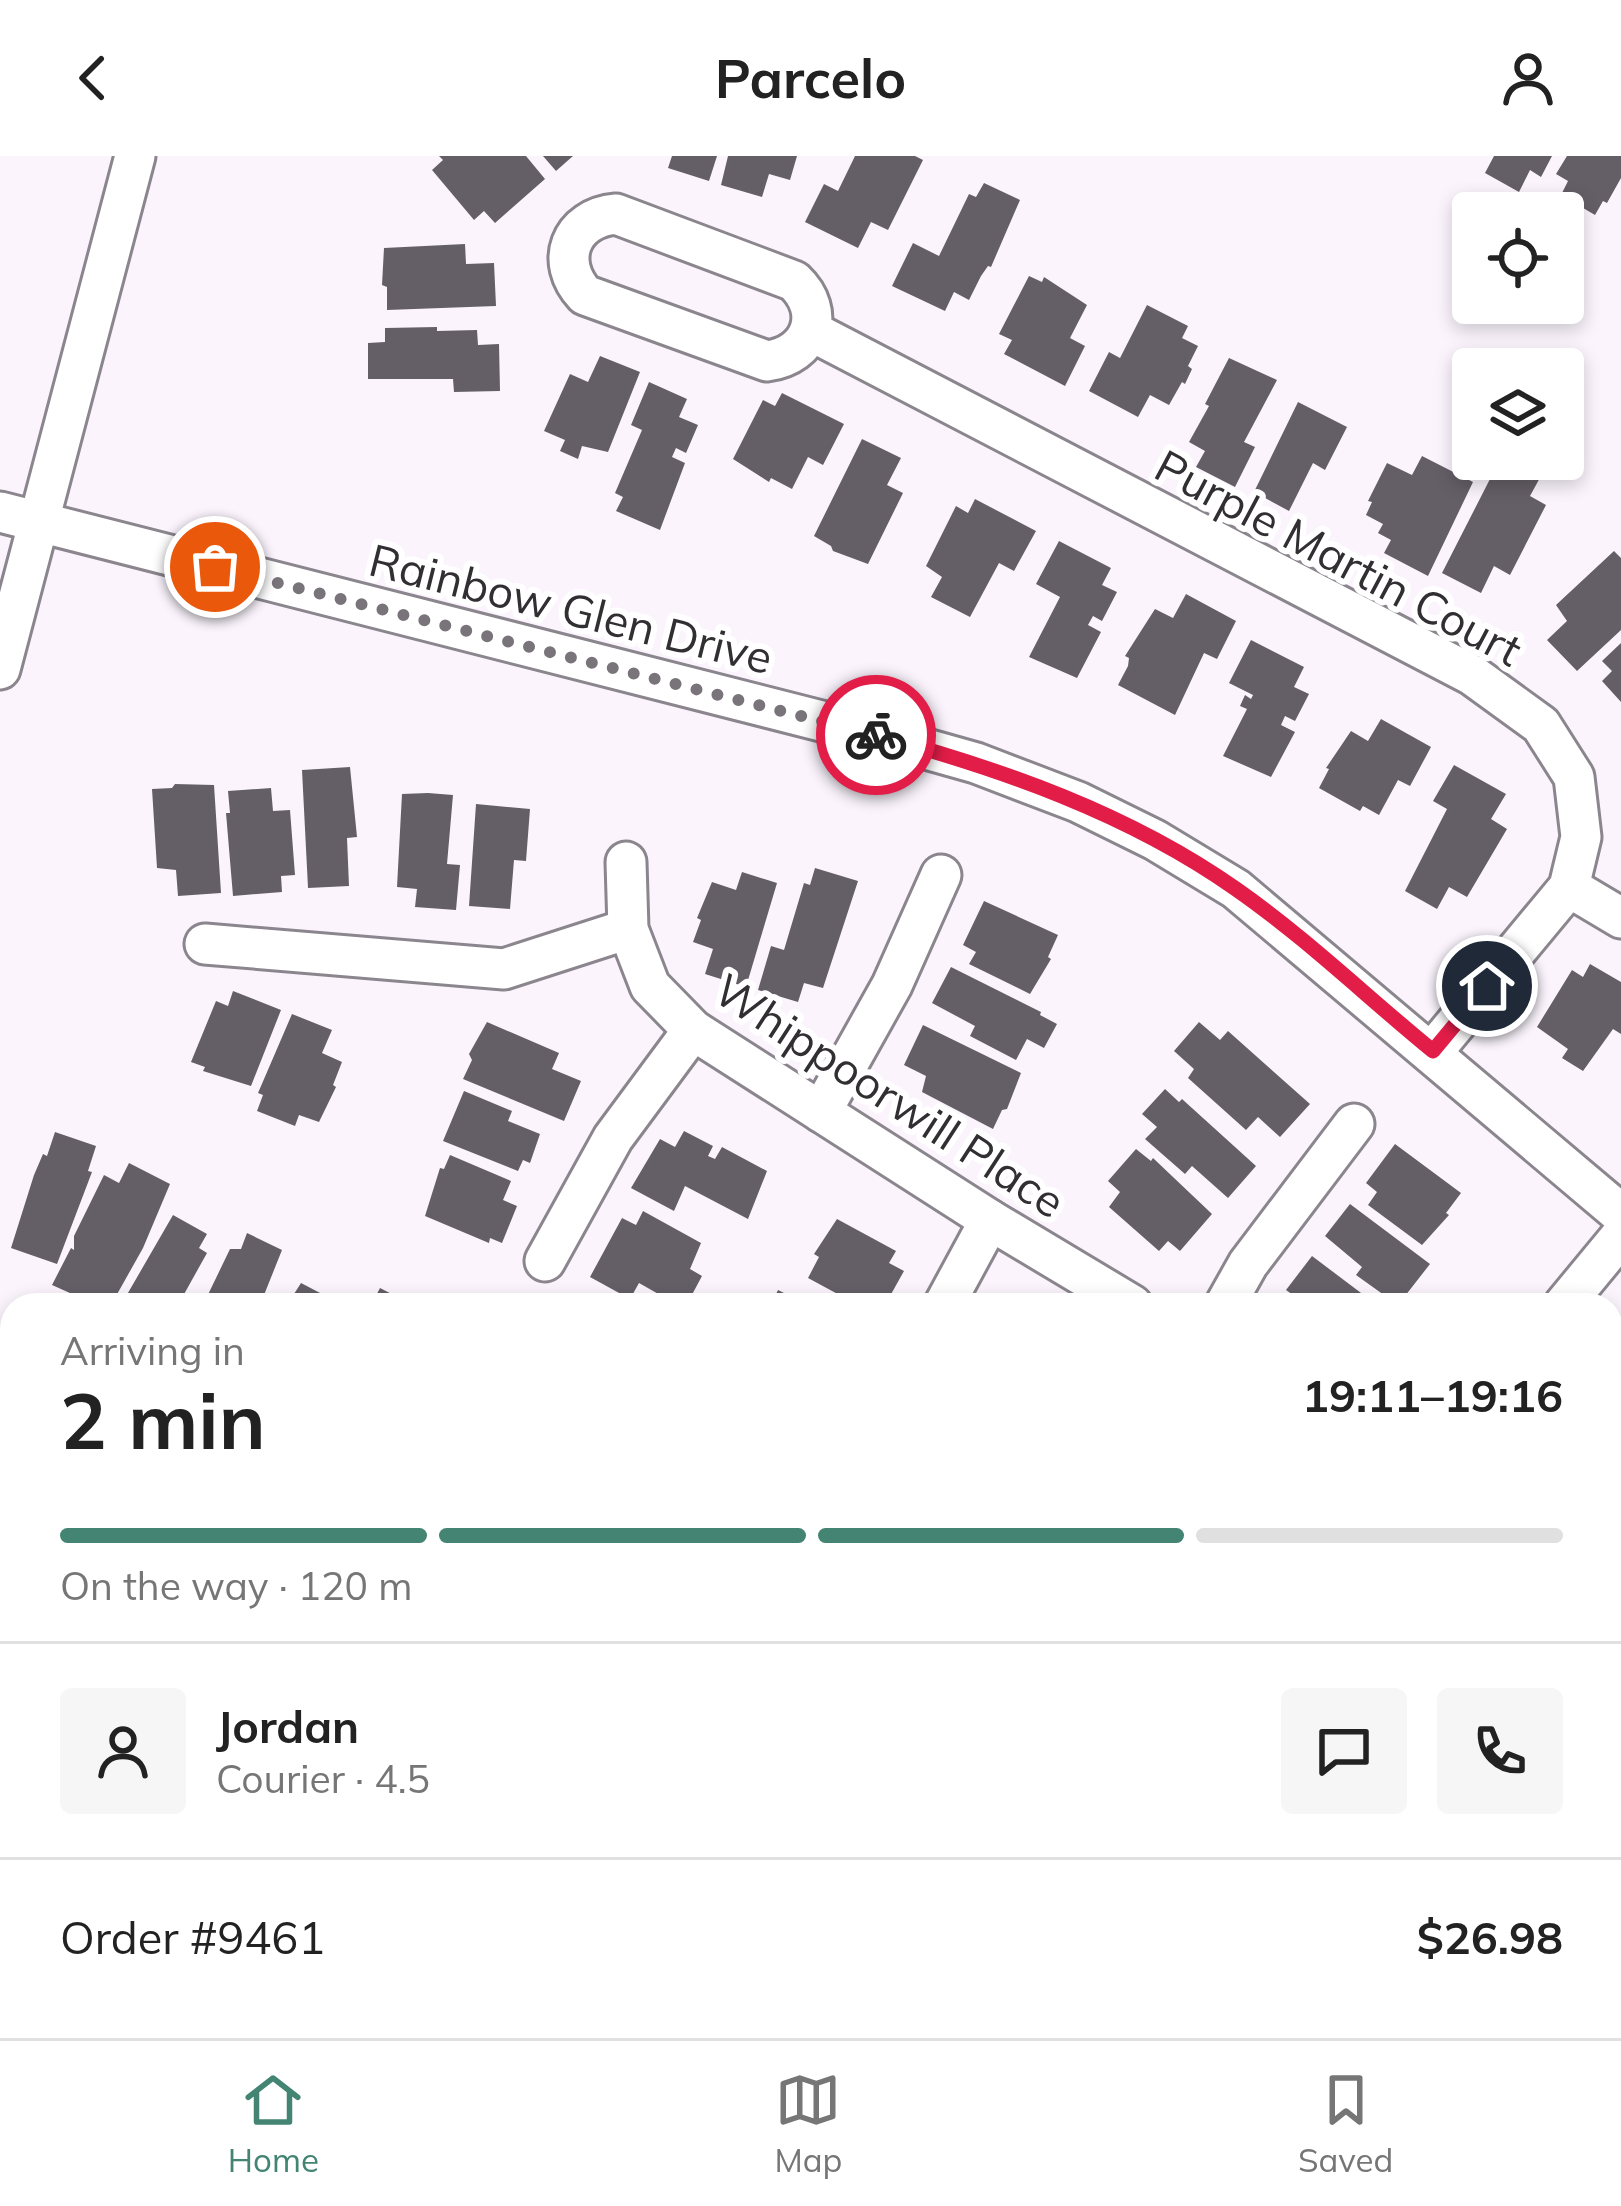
<!DOCTYPE html>
<meta charset="utf-8">
<style>
:root{--surface:#fff;--page:#f6f6f6;--text:#222;--muted:#767676;--line:#e0e0e0;--accent:#438473}
body{margin:0;font-family:Mulish,sans-serif;background:var(--page);color:var(--text);height:100vh;display:flex;flex-direction:column;font-size:45px;white-space:nowrap}
*{box-sizing:border-box;margin:0}
p{font-size:39px;color:var(--muted)}
.icon{flex:none;width:66px;height:66px;fill:none;stroke:currentColor;stroke-width:2;stroke-linecap:round;stroke-linejoin:round}
.map{position:relative;flex:1;overflow:hidden}
.panel{position:absolute;left:0px;top:1137px;width:1623px;height:747px;display:flex;flex-direction:column;background:var(--surface);border-radius:36px 36px 0 0;box-shadow:0 6px 18px #0003}
.panel>*{flex:none}
.fabs{position:absolute;left:1452px;top:36px;display:grid;gap:24px}
.fabs a{display:grid;place-items:center;width:132px;height:132px;border-radius:12px;background:var(--surface);box-shadow:0 6px 18px #0003;font-size:60px}
.pin{position:absolute;display:grid;place-items:center;width:102px;height:102px;color:#fff;margin:-51px;border:6px solid #fff;border-radius:50%;box-shadow:0 3px 12px #0007}
.courier{position:absolute;display:grid;place-items:center;width:120px;height:120px;margin:-60px;border:9px solid #e11d48;border-radius:50%;background:#fff;color:#222;box-shadow:0 3px 15px #0007}
.overview em{font-style:normal;font-weight:700}
.overview div{display:flex;flex-direction:column-reverse}
.overview{display:flex;align-items:center;justify-content:space-between;height:204px;padding:0 60px}
h1{font-size:78px;font-weight:700;line-height:90px}
.bar{display:grid;grid-template-columns:repeat(4,1fr);gap:18px 12px;align-content:center;height:144px;padding:0 60px}
.bar i{height:15px;border-radius:9px;background:var(--line)}
.bar .selected{background:var(--accent)}
.bar p{grid-column:span 4}
.line{display:flex;align-items:center;gap:30px;padding:0 60px;border-top:3px solid var(--line)}
.line div{flex:1}
.round{display:grid;place-items:center;flex:none;width:126px;height:126px;border-radius:12px;background:var(--page)}
header{display:flex;justify-content:space-between;align-items:center;height:156px;padding:0 60px;background:var(--surface);font-size:54px;font-weight:700}
.menu{display:flex;justify-content:space-around;align-items:center;height:168px;border-top:3px solid var(--line);background:var(--surface);font-size:33px;color:var(--muted)}
.menu a{display:grid;justify-items:center;gap:6px}
.menu .selected{color:var(--accent)}
.map>svg:first-child{display:block}
.building{fill:#645f66}
.lines{fill:none;stroke-linecap:round;stroke-linejoin:round}
.minor-casing{stroke:#8b858e;stroke-width:45}
.minor{stroke:#fff;stroke-width:39}
.done{stroke:#78747a;stroke-width:12;stroke-dasharray:0 21.6}
.route{stroke:#e11d48;stroke-width:15}
.labels{text-anchor:middle;dominant-baseline:central;stroke-width:12;stroke-linejoin:round;paint-order:stroke}
.street-label{font-size:45px;fill:#322f33;stroke:#fff}
</style>
<header><svg class="icon" aria-label="back" viewBox="0 0 24 24"><path d="M15 5l-7 7 7 7"/></svg>Parcelo<svg class="icon" aria-label="person" viewBox="0 0 24 24"><circle cx="12" cy="8" r="4"/><path d="M4 21q1-7 8-7t8 7"/></svg></header>
<div class="map">
<svg width="1621" height="1882" viewBox="0 0 1621 1882">
<rect width="100%" height="100%" fill="#fbf4fd"/>
<g class="building">
<path d="M439 0H526L545 23 495 67 484 55 474 64 432 14 443 4Z"/>
<path d="M543 0H573L556 15Z"/>
<path d="M672 0H717L709 25 668 12Z"/>
<path d="M728 0H797L790 24 769 18 762 41 721 29Z"/>
<path d="M855 0H915L923 4 888 74 871 66 858 92 805 66 824 28 838 35Z"/>
<path d="M1494 0H1552L1541 21 1530 14 1519 36 1485 17Z"/>
<path d="M1567 0H1621V22L1607 47 1603 45 1595 59 1561 39 1568 25 1556 18Z"/>
<path d="M984 27 1020 44 991 111 988 110 981 120 969 144 954 136 945 155 892 130 913 87 939 100 969 38 976 41Z"/>
<path d="M465 88 466 108 494 107 496 150 387 154V131L382 129 384 92Z"/>
<path d="M1029 120 1042 126 1044 121 1087 149 1070 182 1085 190 1065 230 1004 198 1012 184 999 178Z"/>
<path d="M1147 149 1188 170 1182 182 1198 190 1188 210 1192 213 1185 228 1182 226 1169 249 1150 239 1138 261 1089 235 1109 196 1120 202Z"/>
<path d="M437 171V175L477 174 478 189 499 188 500 235 454 236 453 223H368V187L385 186V172Z"/>
<path d="M600 200 640 216 608 296 582 290 578 303 560 295 565 284 544 275 570 218 588 226Z"/>
<path d="M1229 202 1277 224 1244 286 1255 291 1235 331 1196 311 1205 295 1189 286 1209 250 1205 248Z"/>
<path d="M649 226 687 243 679 261 698 269 686 297 676 292 672 301 685 307 660 374 616 355 623 341 615 337 642 274 631 269Z"/>
<path d="M782 237 844 268 823 309 808 301 792 333 771 322 769 326 733 303 763 244 775 250Z"/>
<path d="M1298 246 1347 271 1325 314 1313 307 1289 355 1254 336Z"/>
<path d="M862 283 901 302 887 329 903 337 868 408 833 395 831 390 814 380Z"/>
<path d="M1422 300 1473 326 1428 420 1384 397 1391 384 1378 377 1383 368 1366 359 1372 346 1368 345 1387 307 1412 319Z"/>
<path d="M1506 303H1514L1542 318 1530 340 1546 349 1510 419 1494 410 1481 437 1442 417 1491 321 1495 322Z"/>
<path d="M975 343 1036 375 1014 415 999 407 970 461 931 441 942 421 926 410 956 350 968 357Z"/>
<path d="M1059 385 1111 412 1102 429 1117 436 1102 465 1093 460 1088 469 1101 476 1077 522 1029 501 1060 441 1036 428Z"/>
<path d="M1614 395 1621 402V474L1577 515 1547 484 1567 465 1556 449Z"/>
<path d="M1186 438 1236 465 1217 503 1204 497 1175 559 1118 529 1128 510 1129 502 1125 500 1155 453 1173 462Z"/>
<path d="M1251 484 1304 511 1294 531 1309 538 1295 565 1285 560 1281 569 1295 576 1271 621 1223 600 1247 553 1240 550 1245 539 1251 543 1253 539 1229 527Z"/>
<path d="M1621 487V546L1602 525 1612 515 1602 505Z"/>
<path d="M1381 563 1431 591 1410 630 1398 624 1379 659 1363 650 1360 655 1319 632 1329 613 1326 612 1351 575 1368 585Z"/>
<path d="M1454 609 1506 638 1491 663 1507 673 1467 741 1449 731 1437 753 1405 735 1447 653 1433 645Z"/>
<path d="M350 611 357 681 347 682 349 730 308 732 302 614Z"/>
<path d="M175 628 214 629 221 737 178 740 176 714 157 712 152 633 172 632Z"/>
<path d="M271 632 273 655 290 654 295 719 281 720 282 736 233 740 226 657H230L228 635Z"/>
<path d="M428 637 453 639 447 708 460 709 456 754 415 751 417 733 397 731 402 638Z"/>
<path d="M476 648 530 653 526 705 514 704 510 753 469 750Z"/>
<path d="M815 712 858 725 823 832 804 827 798 846 758 834 771 790 784 794 804 727 810 729Z"/>
<path d="M742 716 777 727 746 831 705 818 713 793 693 786 701 764 697 762 712 726 736 734Z"/>
<path d="M984 745 1058 779 1048 801 1051 803 1030 838 969 808 976 796 963 789Z"/>
<path d="M1590 808 1621 826V878L1613 873 1583 915 1562 902 1568 893 1537 871 1572 814 1583 821Z"/>
<path d="M951 811 1041 856 1040 859 1057 868 1044 892 1027 883 1016 904 970 880 975 870 932 847Z"/>
<path d="M233 835 281 854 251 930 203 915 205 911 191 906 216 845 228 850Z"/>
<path d="M292 858 332 874 322 897 342 906 333 929 336 931 319 966 299 959 295 970 257 955 263 939 258 937Z"/>
<path d="M487 866 559 897 552 913 581 925 564 965 463 923 472 904 469 898Z"/>
<path d="M1199 866 1220 884 1228 875 1310 948 1280 981 1258 961 1246 974 1188 922 1194 913 1174 895Z"/>
<path d="M923 869 1021 917 1007 953 1002 954 993 973 922 936 926 920 904 909Z"/>
<path d="M1165 933 1179 946 1182 943 1256 1010 1228 1042 1192 1010 1185 1018 1145 983 1157 971 1142 958Z"/>
<path d="M464 935 512 955 508 965 540 978 530 1007 523 1004 518 1015 443 985Z"/>
<path d="M684 975 713 990 708 1000 715 1003 722 991 767 1015 748 1063 685 1030 674 1055 631 1032 660 983 675 991Z"/>
<path d="M55 976 96 990 88 1015 92 1016 57 1108 11 1092 34 1019 43 998 47 1000Z"/>
<path d="M1395 988 1461 1037 1446 1057 1449 1059 1422 1089 1368 1049 1377 1036 1366 1027Z"/>
<path d="M1136 993 1151 1005 1153 1002 1212 1058 1180 1095 1168 1085 1159 1095 1109 1051 1120 1036 1108 1025Z"/>
<path d="M450 999 511 1025 503 1044 517 1050 502 1087 490 1082 489 1087 425 1060 440 1012 444 1013Z"/>
<path d="M129 1007 170 1028 143 1092 111 1149H89L90 1146 52 1129 71 1092 74 1094V1080L104 1019 119 1027Z"/>
<path d="M1350 1048 1430 1108 1398 1149 1356 1119 1362 1111 1325 1080Z"/>
<path d="M643 1055 701 1087 690 1113 702 1120 687 1148 671 1140 669 1144 639 1127 630 1143 590 1121 622 1062 636 1069Z"/>
<path d="M173 1059 207 1078 199 1092 207 1097 178 1149H121Z"/>
<path d="M837 1063 896 1095 889 1107 904 1115 885 1149H858L808 1122 819 1101 814 1098Z"/>
<path d="M247 1077 282 1094 260 1149H203L230 1093H241Z"/>
<path d="M1312 1100 1377 1149H1307L1286 1134Z"/>
<path d="M301 1127 343 1149H287Z"/>
<path d="M380 1132 413 1149H371Z"/>
<path d="M778 1134 792 1141 794 1138 813 1148 815 1143 827 1149H771Z"/>
<path d="M0 1234 12 1240V1263L8 1261 0 1275Z"/>
<path d="M12 1266V1293L1 1287 5 1280 2 1277Z"/>
<path d="M0 1308 12 1314V1373L0 1366Z"/>
<path d="M1617 1323 1621 1325V1374L1611 1369V1335Z"/>
<path d="M1611 1388 1621 1393V1471L1612 1466 1619 1453 1611 1449Z"/>
<path d="M0 1391 12 1398V1458L0 1451Z"/>
<path d="M0 1473 12 1479V1537L0 1531Z"/>
<path d="M1611 1515 1621 1521V1540L1611 1560Z"/>
<path d="M0 1543 10 1548 4 1559 12 1563 0 1587Z"/>
<path d="M23 1872H48L67 1882H18Z"/>
<path d="M92 1872H179L174 1882H112Z"/>
<path d="M302 1872H375L394 1881 397 1875 411 1882H297Z"/>
<path d="M645 1872H686L692 1875 689 1882H640Z"/>
<path d="M911 1872H971L965 1882H906Z"/>
<path d="M993 1872H1053L1048 1882H987Z"/>
<path d="M1064 1872H1102L1122 1882H1059Z"/>
<path d="M1466 1872H1522L1517 1882H1460Z"/>
<path d="M1537 1872H1593L1587 1882H1531Z"/>
</g>
<g class="lines">
<g class="minor-casing">
<g id="minor">
<path d="M616 58 794 125C827 156 812 199 767 205L585 139C554 106 570 62 616 58Z"/>
<path d="M811 175 1472 519 1541 569 1574 621 1581 681 1569 731 1433 895"/>
<path d="M0 356 880 580 976 607 1078 646 1155 684 1236 733 1621 1058"/>
<path d="M0 513 135 0"/>
<path d="M626 706 628 773 650 830 693 874 990 1064 1132 1149"/>
<path d="M1569 731 1621 762"/>
<path d="M205 788 504 813 628 773"/>
<path d="M821 956 892 829 941 719"/>
<path d="M545 1105 613 982 693 874"/>
<path d="M944 1149 990 1064"/>
<path d="M1225 1149 1248 1108 1354 968"/>
<path d="M1564 1149 1621 1080"/>
<path d="M1611 1651 1621 1633"/>
<path d="M0 1751 12 1728"/>
<path d="M1267 1872 1286 1882"/>
</g>
</g>
<use href="#minor" class="minor"/>
</g>
<g class="lines">
<path class="done" d="M215 411 876 579"/>
<path class="route" d="M876 579C1001 613 1128 657 1236 733 1305 781 1368 842 1433 895L1487 830"/>
</g>
<g class="labels">
<g class="street-label">
<text transform="translate(1339 401) rotate(28)">Purple Martin Court</text>
<text transform="translate(571 452) rotate(14)">Rainbow Glen Drive</text>
<text transform="translate(890 939) rotate(33)">Whippoorwill Place</text>
</g>
</g>
</svg>
<div class="fabs">
<a><svg class="icon" aria-label="locate" viewBox="0 0 24 24"><circle cx="12" cy="12" r="6"/><path d="M12 2v4M12 18v4M2 12h4M18 12h4"/></svg></a>
<a><svg class="icon" aria-label="layers" viewBox="0 0 24 24"><path d="M12 4l9 5-9 5-9-5zM3 14l9 5 9-5"/></svg></a>
</div>
<div class="pin" style="left:215px;top:411px;background:#ea580c"><svg class="icon" aria-label="bag" viewBox="0 0 24 24"><path d="M5 8h14l-1 12H6zM9 8a3 3 0 0 1 6 0"/></svg></div>
<div class="pin" style="left:1487px;top:830px;background:#1f2937"><svg class="icon" aria-label="home" viewBox="0 0 24 24"><path d="M3 11l9-7 9 7M6 9v11h12V9"/></svg></div>
<div class="courier" style="left:876px;top:579px"><svg class="icon" aria-label="bike" viewBox="0 0 24 24"><circle cx="6" cy="16" r="4"/><circle cx="18" cy="16" r="4"/><path d="M6 16l4-8h5l3 8M10 8l3 8H6M13 5h3"/></svg></div>
<section class="panel">
<div class="overview"><div><h1>2 min</h1><p>Arriving in</p></div><em>19:11–19:16</em></div>
<div class="bar"><i class="selected"></i><i class="selected"></i><i class="selected"></i><i></i><p>On the way · 120 m</p></div>
<div class="line" style="height:216px"><a class="round"><svg class="icon" aria-label="person" viewBox="0 0 24 24"><circle cx="12" cy="8" r="4"/><path d="M4 21q1-7 8-7t8 7"/></svg></a><div><b>Jordan</b><p>Courier · 4.5</p></div><a class="round"><svg class="icon" aria-label="chat" viewBox="0 0 24 24"><path d="M4 5h16v11H9l-5 4z"/></svg></a><a class="round"><svg class="icon" aria-label="phone" viewBox="0 0 24 24"><path d="M5 4h4l2 5-3 2q2 4 5 5l2-3 5 2v4C11 20 4 13 5 4z"/></svg></a></div>
<div class="line" style="height:156px"><div>Order #9461</div><b>$26.98</b></div>
</section>
</div>
<nav class="menu">
<a class="selected"><svg class="icon" aria-label="home" viewBox="0 0 24 24"><path d="M3 11l9-7 9 7M6 9v11h12V9"/></svg>Home</a>
<a><svg class="icon" aria-label="map" viewBox="0 0 24 24"><path d="M3 6l6-2 6 2 6-2v14l-6 2-6-2-6 2zM9 4v14M15 6v14"/></svg>Map</a>
<a><svg class="icon" aria-label="saved" viewBox="0 0 24 24"><path d="M7 4h10v16l-5-4-5 4z"/></svg>Saved</a>
</nav>
